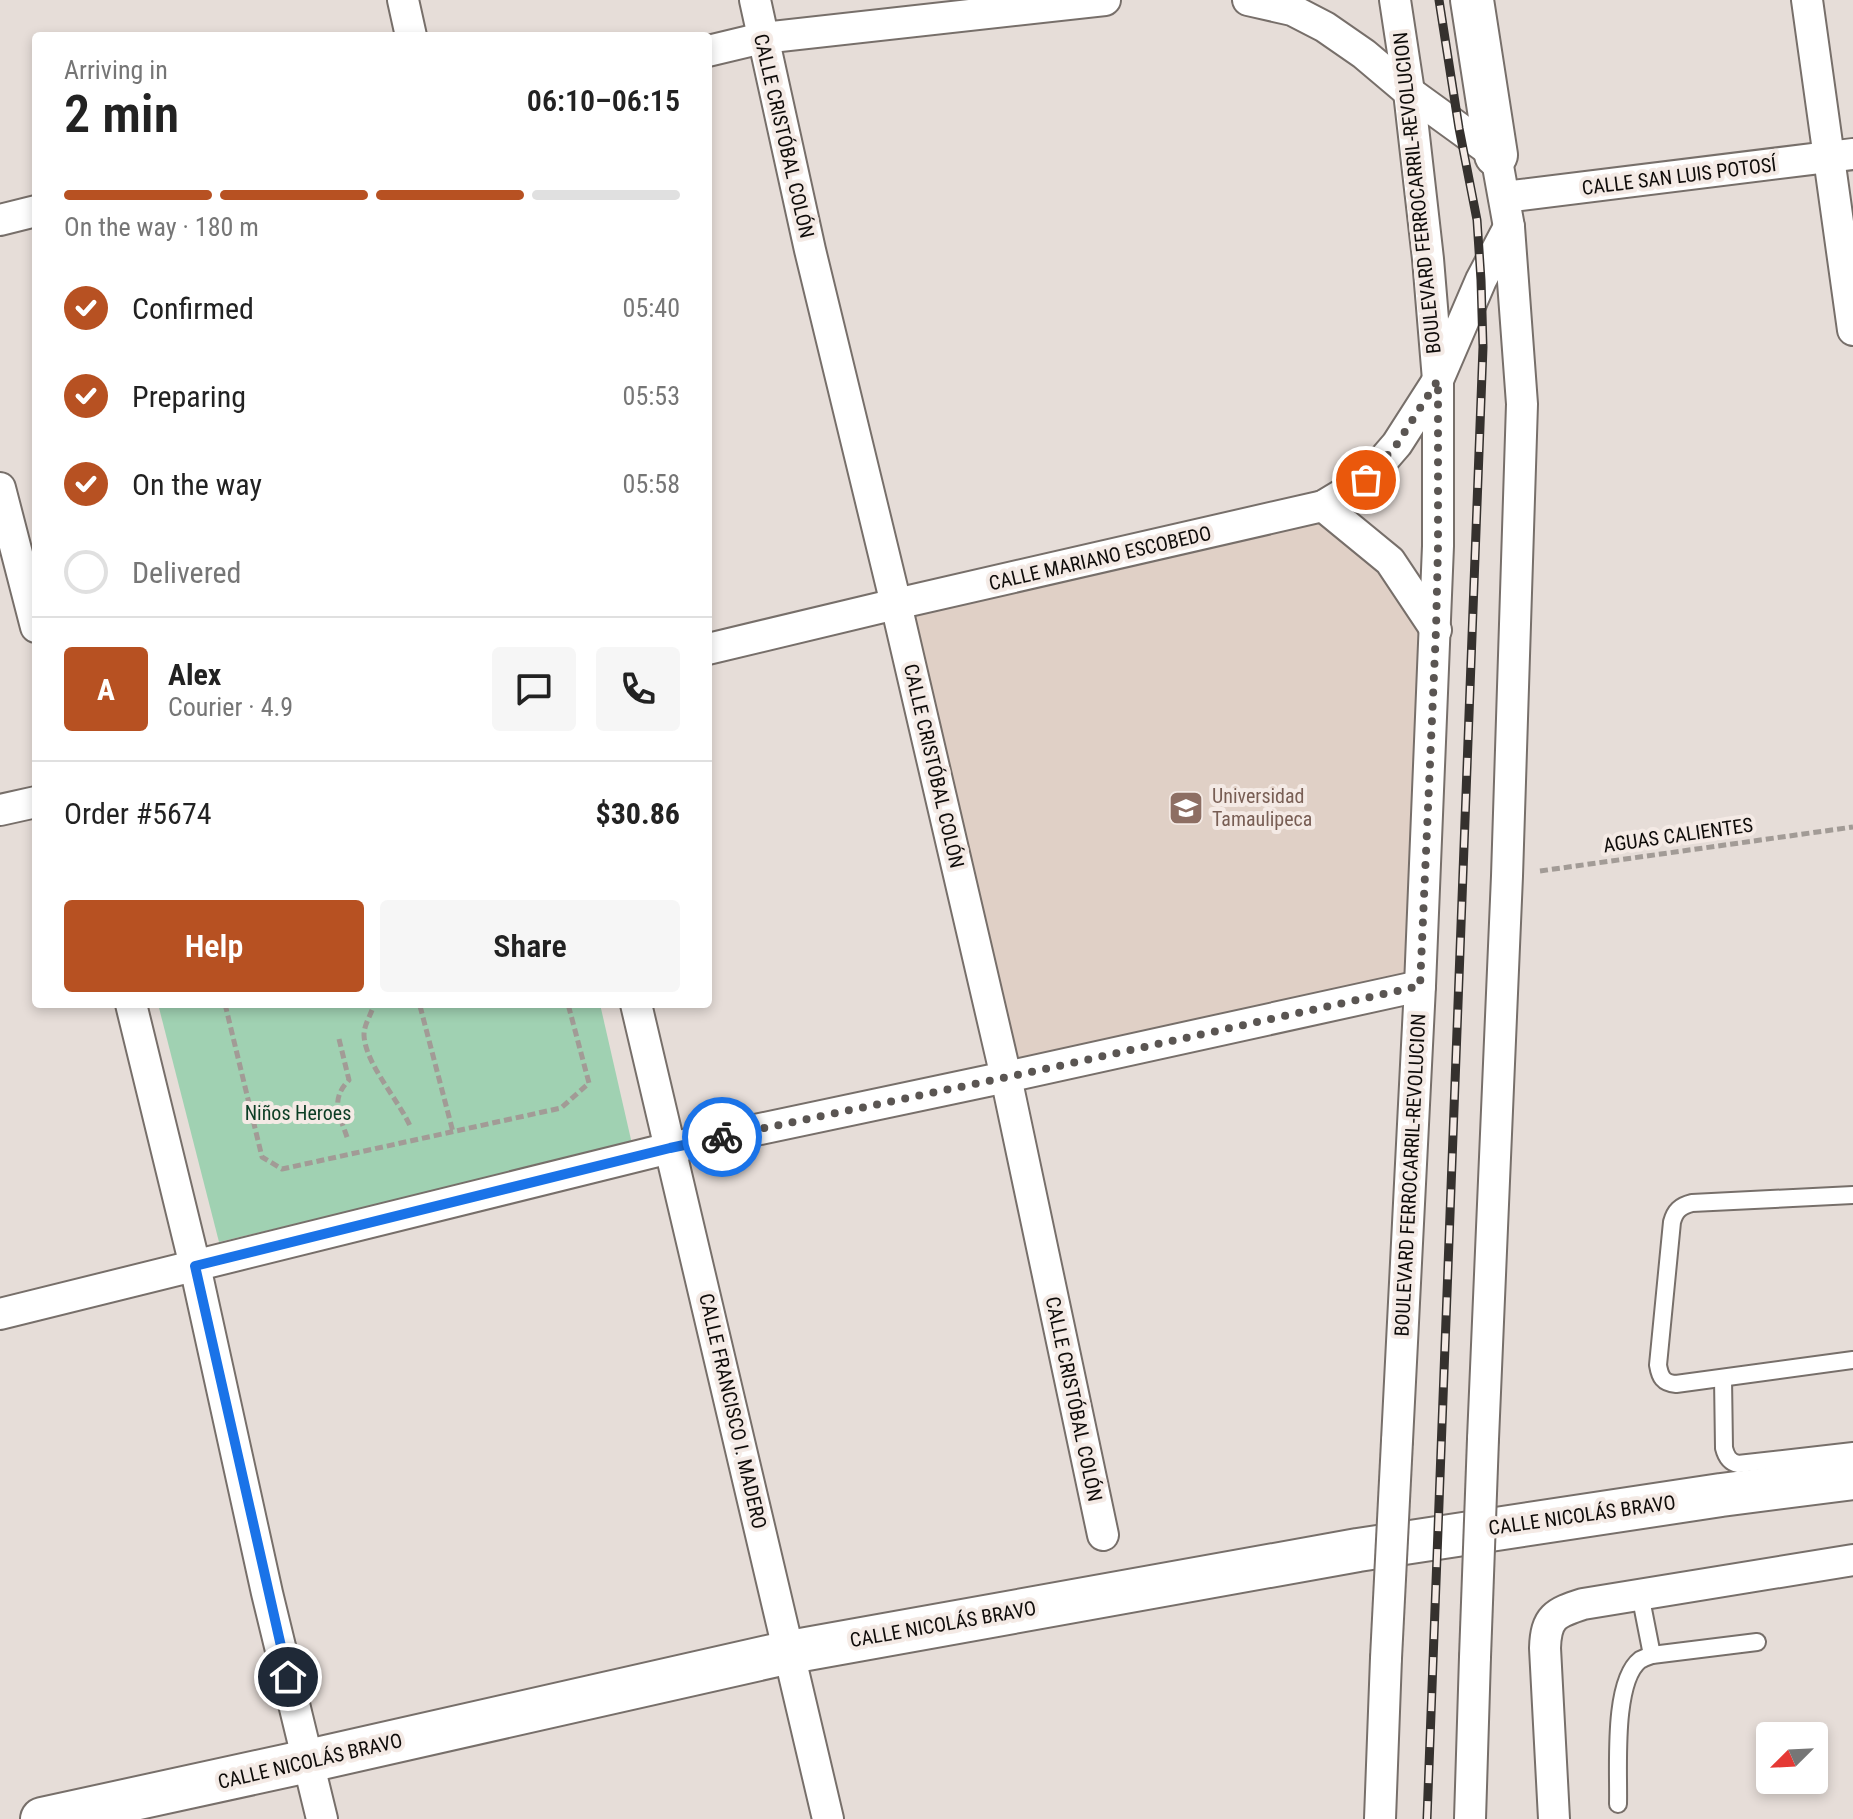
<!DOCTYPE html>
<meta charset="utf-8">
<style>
:root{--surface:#fff;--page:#f6f6f6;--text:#222;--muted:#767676;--line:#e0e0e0;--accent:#b75122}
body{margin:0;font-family:"Roboto Condensed",sans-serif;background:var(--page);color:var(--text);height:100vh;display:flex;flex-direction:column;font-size:30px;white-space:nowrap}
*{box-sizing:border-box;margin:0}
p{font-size:26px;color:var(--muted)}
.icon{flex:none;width:44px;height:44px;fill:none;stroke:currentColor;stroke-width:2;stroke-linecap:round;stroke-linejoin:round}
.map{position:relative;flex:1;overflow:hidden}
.sheet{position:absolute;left:32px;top:32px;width:680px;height:976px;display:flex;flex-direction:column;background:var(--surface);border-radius:8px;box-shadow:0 4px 12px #0003}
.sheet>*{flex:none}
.needle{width:52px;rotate:246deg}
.tools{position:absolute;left:1756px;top:1722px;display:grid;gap:16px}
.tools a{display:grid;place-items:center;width:72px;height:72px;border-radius:8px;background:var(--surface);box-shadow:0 4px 12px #0003;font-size:40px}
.pin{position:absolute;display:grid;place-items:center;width:68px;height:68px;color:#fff;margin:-34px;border:4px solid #fff;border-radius:50%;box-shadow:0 2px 8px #0007}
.courier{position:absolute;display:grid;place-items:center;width:80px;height:80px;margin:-40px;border:6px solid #1a73e8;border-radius:50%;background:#fff;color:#222;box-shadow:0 2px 10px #0007}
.head em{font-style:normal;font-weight:600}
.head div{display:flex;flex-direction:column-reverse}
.head{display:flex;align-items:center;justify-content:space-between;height:136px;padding:0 32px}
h1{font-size:52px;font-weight:600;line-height:60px}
.bar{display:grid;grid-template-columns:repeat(4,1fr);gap:12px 8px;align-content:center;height:96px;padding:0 32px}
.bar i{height:10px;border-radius:6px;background:var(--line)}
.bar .active{background:var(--accent)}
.bar p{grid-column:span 4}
.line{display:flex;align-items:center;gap:20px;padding:0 32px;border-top:2px solid var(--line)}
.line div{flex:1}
.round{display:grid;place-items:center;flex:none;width:84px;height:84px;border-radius:8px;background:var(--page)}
ol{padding:0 32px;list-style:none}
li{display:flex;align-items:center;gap:24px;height:88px}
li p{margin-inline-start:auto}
li .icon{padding:8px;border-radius:50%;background:var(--accent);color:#fff;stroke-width:4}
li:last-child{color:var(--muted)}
li i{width:44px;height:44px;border:4px solid var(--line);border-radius:50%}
.button{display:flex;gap:16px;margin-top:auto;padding:16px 32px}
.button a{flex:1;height:92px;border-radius:8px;background:var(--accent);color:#fff;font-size:32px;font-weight:600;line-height:92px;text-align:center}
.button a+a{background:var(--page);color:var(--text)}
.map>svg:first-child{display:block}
.built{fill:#e0d0c6}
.green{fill:#a0d1b2}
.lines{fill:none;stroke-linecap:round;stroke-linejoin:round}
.lane-casing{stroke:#776f6a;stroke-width:20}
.street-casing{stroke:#776f6a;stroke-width:34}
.secondary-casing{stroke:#776f6a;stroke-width:46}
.path{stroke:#a29b96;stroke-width:5;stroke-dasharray:8 4;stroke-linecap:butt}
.lane{stroke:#fff;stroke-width:16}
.street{stroke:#fff;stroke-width:30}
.secondary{stroke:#fff;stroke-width:42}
.rail-casing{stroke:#35312e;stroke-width:9}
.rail{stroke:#f4eae5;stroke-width:6;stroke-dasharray:18;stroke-linecap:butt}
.street-bridge-casing{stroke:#776f6a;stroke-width:34;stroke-linecap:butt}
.street-bridge{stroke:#fff;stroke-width:30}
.done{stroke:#5a5552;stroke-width:8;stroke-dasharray:0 14.4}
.route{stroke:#1a73e8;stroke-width:10}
.labels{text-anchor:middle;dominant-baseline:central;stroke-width:8;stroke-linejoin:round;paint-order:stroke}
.street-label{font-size:20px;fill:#0f0c0a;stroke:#f4eae5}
.education-label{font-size:20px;fill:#785e54;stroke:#f4eae5;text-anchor:start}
.park-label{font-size:20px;fill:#0b3d24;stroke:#f4eae5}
</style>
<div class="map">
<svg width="1853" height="1819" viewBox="0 0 1853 1819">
<rect width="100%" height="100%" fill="#e6ddd8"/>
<path class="built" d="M1323 506 1436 630 1420 986 1006 1077 896 604Z"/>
<path class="green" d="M158 1004H600L632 1144 219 1242Z"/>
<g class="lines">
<g class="lane-casing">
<g id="lane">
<path d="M1853 1195 1692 1203C1680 1206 1675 1211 1672 1222L1658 1365C1660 1377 1663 1383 1676 1384L1853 1360"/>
<path d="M1723 1378 1724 1448C1726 1456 1729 1462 1738 1464L1853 1451"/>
<path d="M1640 1594 1652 1655"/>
<path d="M1618 1804C1619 1771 1612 1682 1640 1660 1642 1659 1649 1656 1652 1655L1757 1642"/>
</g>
</g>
<g class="street-casing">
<g id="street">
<path d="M403 0 411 36"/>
<path d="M755 0 810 250 896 604 1006 1077 1103 1535"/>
<path d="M1248 0 1292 10 1325 27 1364 54 1409 92 1496 155 1509 227 1522 404 1507 876 1483 1439"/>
<path d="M1395 0 1409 92 1428 259 1438 380V546L1420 986 1397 1441"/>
<path d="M1807 0 1853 330"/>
<path d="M708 51 762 38 1105 0"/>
<path d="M1504 197 1853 154"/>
<path d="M0 220 36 211"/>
<path d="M0 488 36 627"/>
<path d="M1323 506 1390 561 1436 630"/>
<path d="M708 649 896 604 1323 506 1366 480 1397 444 1438 380 1481 280 1509 227"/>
<path d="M0 810 36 802"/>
<path d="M131 1004 195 1266 267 1593 322 1819"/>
<path d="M636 1004 828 1819"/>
<path d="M0 1314 670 1148 1006 1077 1420 986"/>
<path d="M1380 1819 1386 1658"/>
<path d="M1470 1819 1475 1657"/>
<path d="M1554 1819 1545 1648C1546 1617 1555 1613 1583 1604L1853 1560"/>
</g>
</g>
<g class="secondary-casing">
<g id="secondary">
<path d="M1472 0 1496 155"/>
<path d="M42 1819 308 1761 790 1652 1358 1550 1721 1495 1853 1478"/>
</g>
</g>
<g class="path">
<path d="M1540 871 1853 827"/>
<path d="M225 1004 262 1157 282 1169 561 1108 589 1083 568 1004"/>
<path d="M420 1006 453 1132"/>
<path d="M372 1010C369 1018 364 1026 364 1035 365 1064 399 1100 411 1128"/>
<path d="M339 1039 349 1080C329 1101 340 1115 348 1140"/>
</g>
<use href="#lane" class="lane"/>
<use href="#street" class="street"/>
<use href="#secondary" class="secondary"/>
<g class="rail-casing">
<path id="rail" d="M1427 1819 1483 347 1481 280 1477 220 1459 128 1439 0"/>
</g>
<use href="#rail" class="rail"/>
<g class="street-bridge-casing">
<g id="street-bridge">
<path d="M1475 1657 1483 1439"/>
<path d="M1386 1658 1397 1441"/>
</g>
</g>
<use href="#street-bridge" class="street-bridge"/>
</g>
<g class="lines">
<path class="done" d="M722 1137 1036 1071 1420 986 1436 630 1438 546V380L1397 444 1366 480"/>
<path class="route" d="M288 1677 195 1266 670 1148 722 1137"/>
</g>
<defs>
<g id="university-square" transform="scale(1.8)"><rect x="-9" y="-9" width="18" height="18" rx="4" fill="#8d6e63" stroke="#f4eae5"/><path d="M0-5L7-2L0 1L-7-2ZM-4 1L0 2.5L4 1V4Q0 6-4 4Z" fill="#fff"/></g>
</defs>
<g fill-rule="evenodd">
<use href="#university-square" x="1186" y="808"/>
</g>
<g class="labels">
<g class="street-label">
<text transform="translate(784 136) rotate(77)">CALLE CRISTÓBAL COLÓN</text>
<text transform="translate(1679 176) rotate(-7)">CALLE SAN LUIS POTOSÍ</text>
<text transform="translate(1417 193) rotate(-96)">BOULEVARD FERROCARRIL-REVOLUCION</text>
<text transform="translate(1100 558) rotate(-13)">CALLE MARIANO ESCOBEDO</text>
<text transform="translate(934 766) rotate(77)">CALLE CRISTÓBAL COLÓN</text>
<text transform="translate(1678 835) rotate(-8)">AGUAS CALIENTES</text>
<text transform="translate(1410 1175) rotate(-87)">BOULEVARD FERROCARRIL-REVOLUCION</text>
<text transform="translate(1074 1399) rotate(78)">CALLE CRISTÓBAL COLÓN</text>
<text transform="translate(733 1411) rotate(77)">CALLE FRANCISCO I. MADERO</text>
<text transform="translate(1582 1515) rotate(-8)">CALLE NICOLÁS BRAVO</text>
<text transform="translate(943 1624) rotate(-10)">CALLE NICOLÁS BRAVO</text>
<text transform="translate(310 1761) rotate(-13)">CALLE NICOLÁS BRAVO</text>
</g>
<g class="education-label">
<text x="1212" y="796">Universidad<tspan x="1212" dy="23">Tamaulipeca</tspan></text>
</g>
<g class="park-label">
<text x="298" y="1113">Niños Heroes</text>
</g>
</g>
</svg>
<div class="tools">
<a><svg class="needle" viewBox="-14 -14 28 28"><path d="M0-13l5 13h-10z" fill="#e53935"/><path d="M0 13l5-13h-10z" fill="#767676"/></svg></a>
</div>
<div class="pin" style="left:1366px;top:480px;background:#ea580c"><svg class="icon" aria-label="bag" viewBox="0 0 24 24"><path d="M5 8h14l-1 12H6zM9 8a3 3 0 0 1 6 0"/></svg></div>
<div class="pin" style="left:288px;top:1677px;background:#1f2937"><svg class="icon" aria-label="home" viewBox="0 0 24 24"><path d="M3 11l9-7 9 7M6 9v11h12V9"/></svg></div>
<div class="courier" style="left:722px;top:1137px"><svg class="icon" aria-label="bike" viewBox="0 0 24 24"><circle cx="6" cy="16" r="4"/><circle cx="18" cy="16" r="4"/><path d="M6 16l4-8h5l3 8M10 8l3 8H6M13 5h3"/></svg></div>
<section class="sheet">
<div class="head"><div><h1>2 min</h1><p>Arriving in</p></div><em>06:10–06:15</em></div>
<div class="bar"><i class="active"></i><i class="active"></i><i class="active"></i><i></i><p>On the way · 180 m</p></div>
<ol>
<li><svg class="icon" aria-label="check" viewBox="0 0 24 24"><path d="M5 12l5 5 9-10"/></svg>Confirmed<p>05:40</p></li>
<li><svg class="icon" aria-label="check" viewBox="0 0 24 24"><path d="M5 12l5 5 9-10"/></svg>Preparing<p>05:53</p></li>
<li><svg class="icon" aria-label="check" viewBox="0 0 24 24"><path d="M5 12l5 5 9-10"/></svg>On the way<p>05:58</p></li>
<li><i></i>Delivered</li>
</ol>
<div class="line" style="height:144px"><b class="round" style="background:var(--accent);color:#fff">A</b><div><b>Alex</b><p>Courier · 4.9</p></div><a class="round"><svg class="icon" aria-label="chat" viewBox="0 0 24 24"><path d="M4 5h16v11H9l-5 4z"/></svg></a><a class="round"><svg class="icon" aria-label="phone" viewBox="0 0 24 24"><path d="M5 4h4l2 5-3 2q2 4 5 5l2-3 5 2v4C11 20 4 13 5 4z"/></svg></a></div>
<div class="line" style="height:104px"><div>Order #5674</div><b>$30.86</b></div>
<div class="button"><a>Help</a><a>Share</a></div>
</section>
</div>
